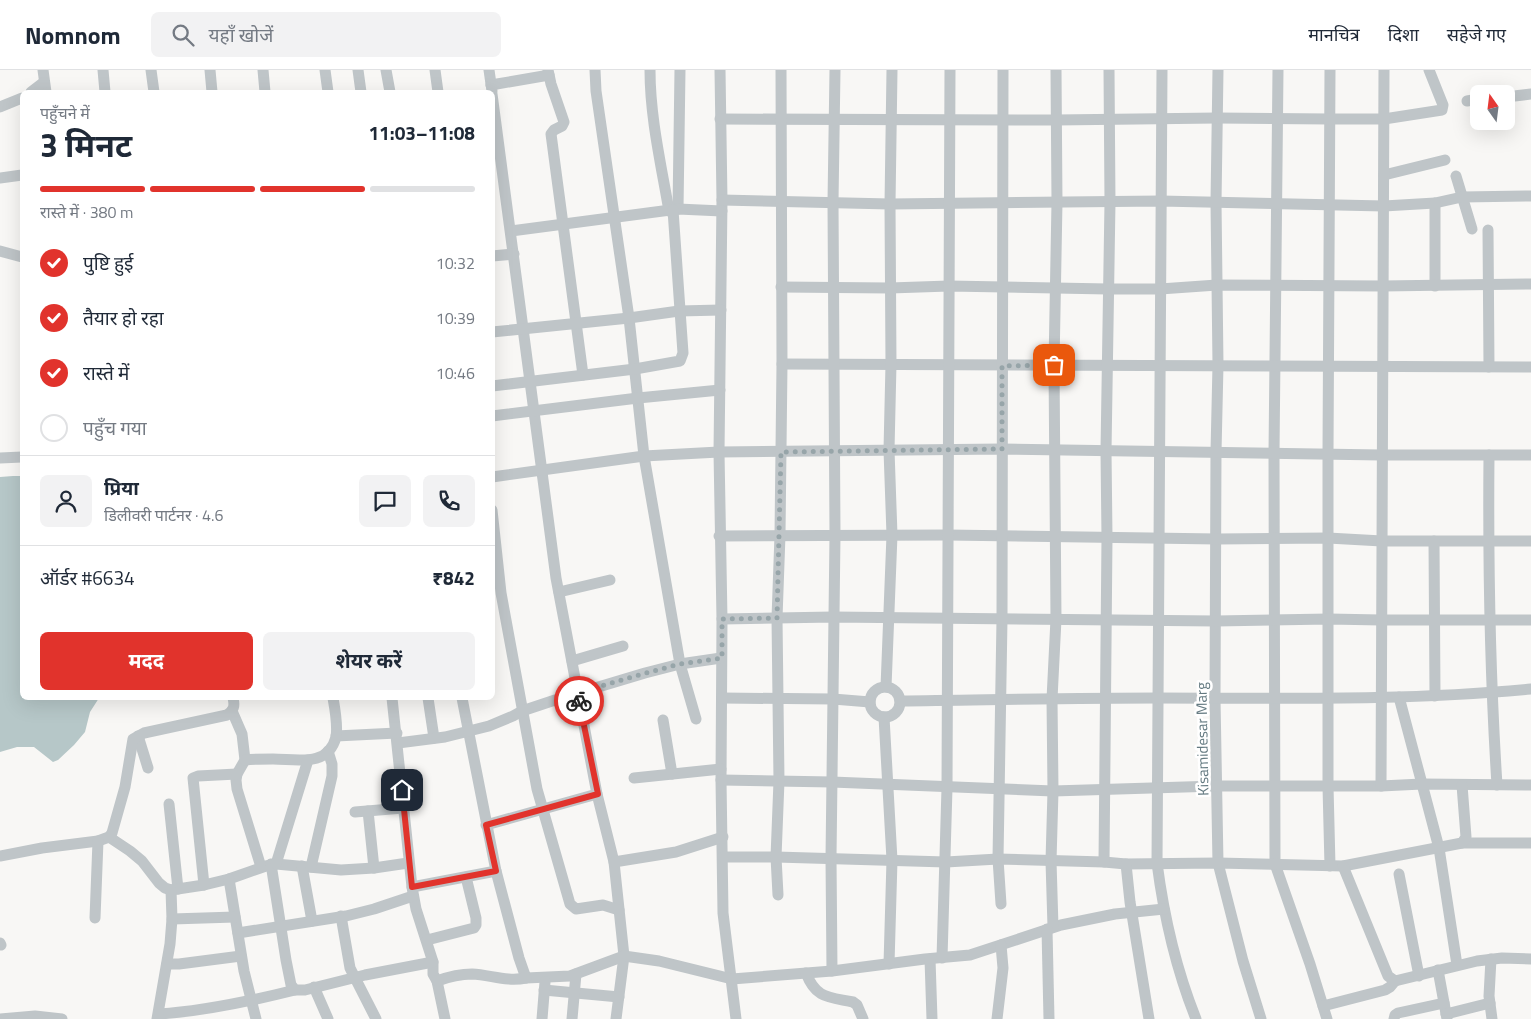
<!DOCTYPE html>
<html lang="hi">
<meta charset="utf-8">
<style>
:root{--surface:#fff;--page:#f2f2f3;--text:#1f2937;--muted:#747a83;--line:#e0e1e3;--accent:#e1332c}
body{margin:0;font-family:"Titillium Web","Noto Sans Devanagari",sans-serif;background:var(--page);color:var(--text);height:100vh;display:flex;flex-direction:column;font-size:19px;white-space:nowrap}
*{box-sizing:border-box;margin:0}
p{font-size:16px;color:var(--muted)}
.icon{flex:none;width:28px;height:28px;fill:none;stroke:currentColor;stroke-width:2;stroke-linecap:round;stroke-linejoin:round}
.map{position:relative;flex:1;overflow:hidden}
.drawer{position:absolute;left:20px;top:20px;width:475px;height:610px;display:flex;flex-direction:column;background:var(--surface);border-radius:8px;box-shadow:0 5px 20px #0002}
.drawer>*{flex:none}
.needle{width:32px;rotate:346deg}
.fabs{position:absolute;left:1470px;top:15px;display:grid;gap:10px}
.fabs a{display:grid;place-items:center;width:45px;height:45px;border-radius:8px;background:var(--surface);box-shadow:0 5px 20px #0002;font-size:25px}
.pin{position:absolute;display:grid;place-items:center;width:42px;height:42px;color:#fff;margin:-21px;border-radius:10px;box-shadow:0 2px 8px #0006}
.courier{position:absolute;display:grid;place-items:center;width:50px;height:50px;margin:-25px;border:4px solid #e1332c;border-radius:50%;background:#fff;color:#222;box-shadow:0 1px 6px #0007}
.overview em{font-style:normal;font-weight:700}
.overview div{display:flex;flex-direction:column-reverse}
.overview{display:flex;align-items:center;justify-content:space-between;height:85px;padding:0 20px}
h1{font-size:32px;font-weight:700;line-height:38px}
.bar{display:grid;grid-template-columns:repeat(4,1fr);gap:8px 5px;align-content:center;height:60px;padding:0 20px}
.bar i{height:6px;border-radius:4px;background:var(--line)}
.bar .active{background:var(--accent)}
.bar p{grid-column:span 4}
.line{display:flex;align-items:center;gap:12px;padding:0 20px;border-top:1px solid var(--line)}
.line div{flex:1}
.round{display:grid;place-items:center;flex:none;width:52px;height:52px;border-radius:8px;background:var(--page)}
ol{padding:0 20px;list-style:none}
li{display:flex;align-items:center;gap:15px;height:55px}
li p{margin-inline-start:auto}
li .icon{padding:5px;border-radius:50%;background:var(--accent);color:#fff;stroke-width:4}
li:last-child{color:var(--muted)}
li i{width:28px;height:28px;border:2px solid var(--line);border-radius:50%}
.action{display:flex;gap:10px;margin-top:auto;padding:10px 20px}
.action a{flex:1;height:58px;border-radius:8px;background:var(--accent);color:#fff;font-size:20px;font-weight:700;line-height:58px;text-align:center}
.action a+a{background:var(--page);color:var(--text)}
header{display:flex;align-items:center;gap:30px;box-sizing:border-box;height:70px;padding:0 25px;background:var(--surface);border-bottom:1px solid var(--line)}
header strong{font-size:24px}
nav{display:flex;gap:28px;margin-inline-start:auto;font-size:18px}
.search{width:350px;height:45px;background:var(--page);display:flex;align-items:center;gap:12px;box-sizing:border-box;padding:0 18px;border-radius:8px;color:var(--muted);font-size:19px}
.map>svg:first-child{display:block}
.water{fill:#b6c7c8}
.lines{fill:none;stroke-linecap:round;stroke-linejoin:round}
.minor{stroke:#bfc5c8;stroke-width:11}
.done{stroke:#97a5a9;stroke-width:5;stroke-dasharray:0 9}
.route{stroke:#e1332c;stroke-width:6}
.labels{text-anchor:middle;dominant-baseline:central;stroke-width:5;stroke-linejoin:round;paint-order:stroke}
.street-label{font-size:15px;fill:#637980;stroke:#fff}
</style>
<header>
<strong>Nomnom</strong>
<div class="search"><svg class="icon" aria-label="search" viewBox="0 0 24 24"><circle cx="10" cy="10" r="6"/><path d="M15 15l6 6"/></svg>यहाँ खोजें</div>
<nav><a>मानचित्र</a><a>दिशा</a><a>सहेजे गए</a></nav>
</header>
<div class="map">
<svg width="1531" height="949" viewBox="0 0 1531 949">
<rect width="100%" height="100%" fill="#f8f7f5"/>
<path class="water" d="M13 406H22V628H99L90 642 85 662 74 675 58 690 53 692 34 677H17L0 682V407Z"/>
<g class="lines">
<g class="minor">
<path d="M43 0 46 22"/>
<path d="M103 0 105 22"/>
<path d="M151 0 154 22"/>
<path d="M210 0 212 22"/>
<path d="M263 0 265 22"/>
<path d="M325 0 328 22"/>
<path d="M358 0 361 22"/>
<path d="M386 0 390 22"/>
<path d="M435 0 438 22"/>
<path d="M489 0 492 21"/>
<path d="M548 0 551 14 564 52 562 56 554 60 551 64 583 305"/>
<path d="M595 0 596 21 629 248 644 386 680 594 696 649"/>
<path d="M650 0C650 47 661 94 669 141"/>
<path d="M720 0 722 130 719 382 722 549 721 710 723 843 736 949"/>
<path d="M1162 0 1157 793C1164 847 1176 899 1196 949"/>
<path d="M1218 0 1216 132 1218 295 1216 382 1215 629 1218 793 1243 891 1261 949"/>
<path d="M1278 0 1274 383 1275 794 1310 894 1327 949"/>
<path d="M1330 0 1328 383V716L1330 796"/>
<path d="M491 15 549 5"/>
<path d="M31 22 44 12"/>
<path d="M492 24 556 508 597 724 614 792 624 886 616 949"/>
<path d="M1506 27 1531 24"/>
<path d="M1467 31 1479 29"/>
<path d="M0 37 22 28"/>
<path d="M720 49 1056 50 1217 48 1330 49H1384L1442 40 1443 35 1429 0"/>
<path d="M1384 105 1445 90"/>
<path d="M1456 106 1472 159"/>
<path d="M0 108 22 105"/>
<path d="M722 130 890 134 1161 131 1384 136 1435 133 1462 127 1531 126"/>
<path d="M1435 133V216"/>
<path d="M678 139 680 0"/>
<path d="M1488 160 1489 297"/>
<path d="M511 161 678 139 722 141"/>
<path d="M0 181 22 187"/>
<path d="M492 186 514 184"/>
<path d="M781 217 890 218 949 216 1108 219H1160L1217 215 1382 216 1531 214"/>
<path d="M492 262 629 248 679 241 721 240"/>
<path d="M782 294 1531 297"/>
<path d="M492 316 635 299 680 291 683 283 673 140"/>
<path d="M492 346 638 328 720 320"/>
<path d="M1489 385C1488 495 1490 605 1497 715"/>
<path d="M0 388 22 387"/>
<path d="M492 407 644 386 719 382 1002 379 1381 385H1531"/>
<path d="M492 440 501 523 537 719 570 834 576 839 603 835 619 840"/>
<path d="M719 466 947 465 1217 469 1328 468 1382 471H1531"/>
<path d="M1434 471 1435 626"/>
<path d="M559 522 610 510"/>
<path d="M722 549 833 547 1216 551 1329 549 1381 550H1531"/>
<path d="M572 591 623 576"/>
<circle cx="885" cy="632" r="15"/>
<path d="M886 617 892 465 889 380 891 294 890 134 892 0"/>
<path d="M1399 627 1439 778 1457 895"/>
<path d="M392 628 412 817 416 839 433 892V904L437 911 445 949"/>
<path d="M428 628 434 668"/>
<path d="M462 628 496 801 519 888 526 908 570 906 624 886 659 891 732 909 832 901 925 889 970 885 1061 855 1115 844 1164 839"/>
<path d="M722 628 833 629 870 632"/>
<path d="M900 631C986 630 1072 628 1157 628 1282 628 1407 631 1531 619"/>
<path d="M232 641 242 664 245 690 237 704 236 710 237 719 261 797"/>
<path d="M884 647 892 790 889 894"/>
<path d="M663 650 672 704"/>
<path d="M138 666 148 698"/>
<path d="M336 666 397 663"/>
<path d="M398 673 445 667 489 656 513 646 522 641 555 630 645 603 680 594 721 588"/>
<path d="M245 690C254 689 264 689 273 689 296 689 328 698 336 667 338 655 335 639 333 628"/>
<path d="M634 708 721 699"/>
<path d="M721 710 832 712 1053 721 1217 716H1381L1422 714 1531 715"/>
<path d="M1381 716 1384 0"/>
<path d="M169 734 178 819"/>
<path d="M368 741 374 798"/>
<path d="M355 742 403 738"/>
<path d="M486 755 597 724"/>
<path d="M109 767 130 781 142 791 159 813 165 818 171 820 204 815 229 809 266 796 276 794 341 800 374 798 408 793"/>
<path d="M1462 773H1531"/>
<path d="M0 786 42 778 98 771 109 767 112 763 125 717 133 669 144 663 227 645C234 640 235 636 233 628"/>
<path d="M723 787H776L946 792 998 789 1104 792 1126 794 1218 793 1343 796 1462 773 1466 767 1462 715"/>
<path d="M614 792 676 782 723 767"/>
<path d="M1104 792 1107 467 1106 381 1110 132 1109 0"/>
<path d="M271 794 286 890 291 915 295 920H305L365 905 433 892"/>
<path d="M276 794 308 690"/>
<path d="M1126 794 1130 832 1149 949"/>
<path d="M302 796 312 851"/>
<path d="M1343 796 1388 906 1395 911 1477 891 1502 888 1531 889"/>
<path d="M311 797 332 706V694L328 681"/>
<path d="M1399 804 1419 906"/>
<path d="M229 809 244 901 256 949"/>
<path d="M204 815 193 708 198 706 237 704"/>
<path d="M412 817 496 801"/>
<path d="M778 825 776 787 779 711 777 548 780 465 782 294 781 0"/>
<path d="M1001 834 998 789 1002 549 1003 0"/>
<path d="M341 846 350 898 376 949"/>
<path d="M95 848 98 771"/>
<path d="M172 849 235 847"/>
<path d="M1053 857 1051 791 1053 721 1052 629 1056 549 1054 295 1057 132 1056 0"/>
<path d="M1047 859 1049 949"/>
<path d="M238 863 346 846 374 839 413 826"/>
<path d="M427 870 474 858 476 855V848L466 807"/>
<path d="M0 873 1 875"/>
<path d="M942 888 947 718 950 0"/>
<path d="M930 889 932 949"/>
<path d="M1491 889 1489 926 1492 949"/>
<path d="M167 894H179L241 886"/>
<path d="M1438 900 1447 949"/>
<path d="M832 901 831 788 835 465 833 132 835 0"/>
<path d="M806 903C816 929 829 927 853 932L857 935 863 949"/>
<path d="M437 911C448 907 459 904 472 904 491 905 507 912 526 908"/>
<path d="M314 917 328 949"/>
<path d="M544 920 619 927"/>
<path d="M1323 936 1385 920 1390 917 1395 911"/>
<path d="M159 944C205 941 251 931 295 920"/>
<path d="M1446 944 1490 933"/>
<path d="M0 949 35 946 62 949"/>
<path d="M157 949 170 874 172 849 171 820"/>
<path d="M542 949 545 912"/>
<path d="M572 949 576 904"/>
<path d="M997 949 1003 898 1001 875"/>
<path d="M1394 949 1395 945 1398 943 1444 933"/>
</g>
</g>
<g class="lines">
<path class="done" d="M579 631 577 623 646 603 680 594 722 588V549L777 548 781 382 1002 379V296L1054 295"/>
<path class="route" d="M402 720 412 817 496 801 486 755 598 724 579 631"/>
</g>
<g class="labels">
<g class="street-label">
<text transform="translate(1202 669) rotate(-91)">Kisamidesar Marg</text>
</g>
</g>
</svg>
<div class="fabs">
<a><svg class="needle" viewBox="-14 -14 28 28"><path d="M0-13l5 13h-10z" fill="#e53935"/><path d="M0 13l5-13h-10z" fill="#747a83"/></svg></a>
</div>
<div class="pin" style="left:1054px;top:295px;background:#ea580c"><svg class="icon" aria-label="bag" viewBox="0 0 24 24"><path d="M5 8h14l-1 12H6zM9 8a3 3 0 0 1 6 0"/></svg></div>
<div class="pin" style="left:402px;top:720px;background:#1f2937"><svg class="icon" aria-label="home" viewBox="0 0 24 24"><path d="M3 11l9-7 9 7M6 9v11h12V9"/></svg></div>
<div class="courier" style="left:579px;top:631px"><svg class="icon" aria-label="bike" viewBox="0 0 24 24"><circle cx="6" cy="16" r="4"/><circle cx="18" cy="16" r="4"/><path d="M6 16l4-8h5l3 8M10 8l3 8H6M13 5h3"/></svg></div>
<section class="drawer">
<div class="overview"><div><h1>3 मिनट</h1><p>पहुँचने में</p></div><em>11:03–11:08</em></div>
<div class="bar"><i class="active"></i><i class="active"></i><i class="active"></i><i></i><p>रास्ते में · 380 m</p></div>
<ol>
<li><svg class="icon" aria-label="check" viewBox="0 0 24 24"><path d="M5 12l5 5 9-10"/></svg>पुष्टि हुई<p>10:32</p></li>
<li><svg class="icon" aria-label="check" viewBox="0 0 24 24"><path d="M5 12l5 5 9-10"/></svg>तैयार हो रहा<p>10:39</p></li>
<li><svg class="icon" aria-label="check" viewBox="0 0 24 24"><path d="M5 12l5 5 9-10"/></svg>रास्ते में<p>10:46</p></li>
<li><i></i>पहुँच गया</li>
</ol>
<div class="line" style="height:90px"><a class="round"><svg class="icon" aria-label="person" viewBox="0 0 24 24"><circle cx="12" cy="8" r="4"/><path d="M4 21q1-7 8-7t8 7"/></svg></a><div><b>प्रिया</b><p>डिलीवरी पार्टनर · 4.6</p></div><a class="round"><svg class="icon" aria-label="chat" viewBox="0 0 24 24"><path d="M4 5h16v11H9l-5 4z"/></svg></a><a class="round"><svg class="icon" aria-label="phone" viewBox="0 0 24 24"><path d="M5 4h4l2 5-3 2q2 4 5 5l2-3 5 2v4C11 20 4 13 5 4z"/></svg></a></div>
<div class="line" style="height:65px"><div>ऑर्डर #6634</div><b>₹842</b></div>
<div class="action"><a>मदद</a><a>शेयर करें</a></div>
</section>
</div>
